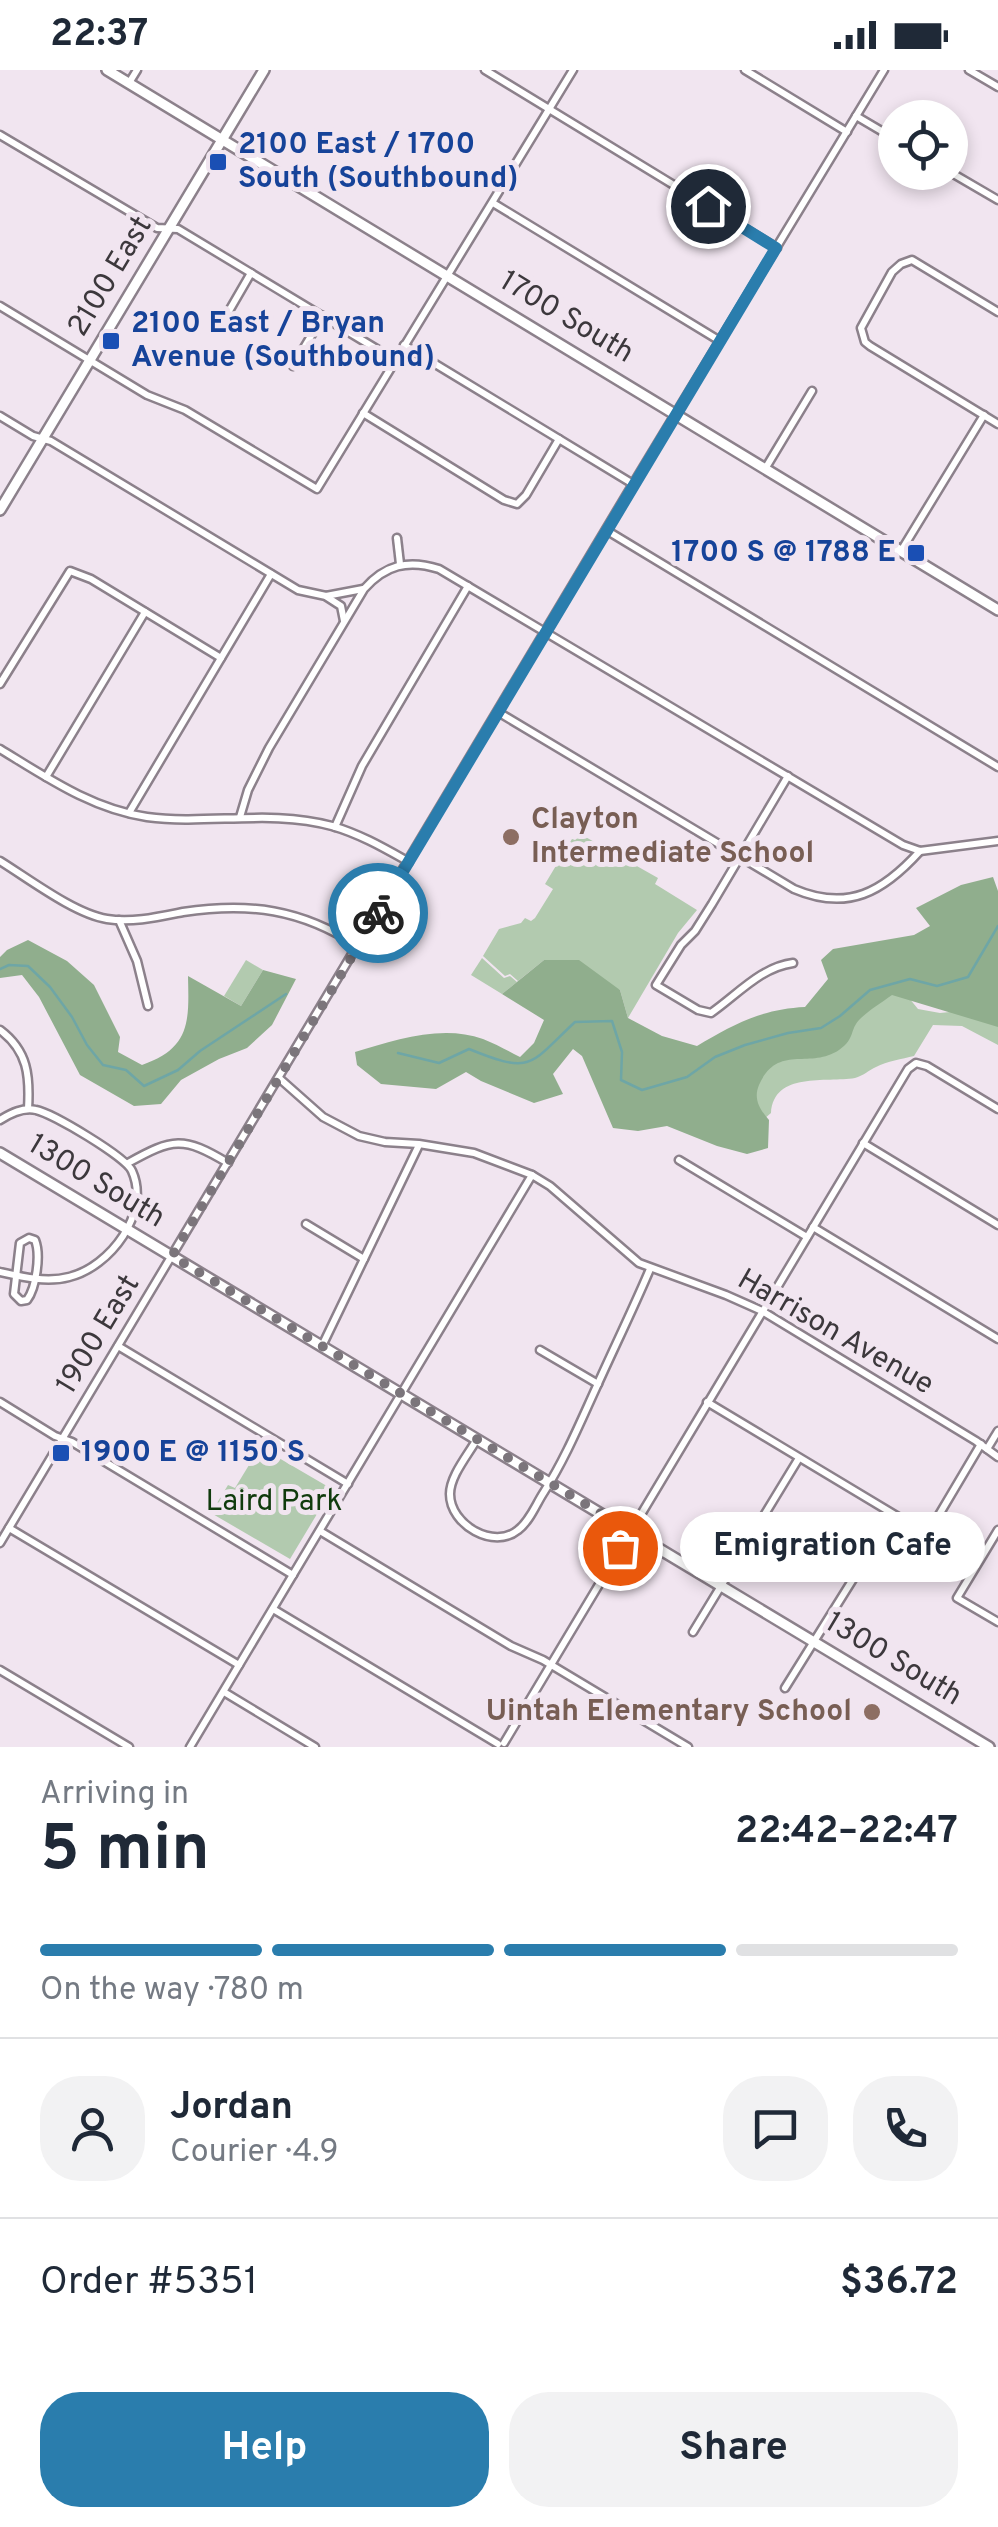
<!DOCTYPE html>
<meta charset="utf-8">
<style>
:root{--surface:#fff;--page:#f2f2f3;--text:#1f2937;--muted:#747a83;--line:#e0e1e3;--accent:#2a7dad}
body{margin:0;font-family:Overpass,sans-serif;background:var(--page);color:var(--text);height:100vh;display:flex;flex-direction:column;font-size:38px;white-space:nowrap}
*{box-sizing:border-box;margin:0}
p{font-size:32px;color:var(--muted)}
.icon{flex:none;width:55px;height:55px;fill:none;stroke:currentColor;stroke-width:2;stroke-linecap:round;stroke-linejoin:round}
.map{position:relative;height:1677px;overflow:hidden}
.panel{display:flex;flex-direction:column;background:var(--surface);flex:1}
.panel>*{flex:none}
.buttons{position:absolute;left:878px;top:30px;display:grid;gap:20px}
.buttons a{display:grid;place-items:center;width:90px;height:90px;border-radius:50%;background:var(--surface);box-shadow:0 5px 15px #0003;font-size:50px}
.pin{position:absolute;display:grid;place-items:center;width:85px;height:85px;color:#fff;margin:-42px;border:5px solid #fff;border-radius:50%;box-shadow:0 2px 10px #0007}
.courier{position:absolute;display:grid;place-items:center;width:100px;height:100px;margin:-50px;border:8px solid #2a7dad;border-radius:50%;background:#fff;color:#222;box-shadow:0 2px 12px #0007}
.bubble{position:absolute;height:70px;border-radius:35px;background:var(--surface);box-shadow:0 5px 15px #0003;font-size:32px;font-weight:700;line-height:70px;text-align:center}
.head em{font-style:normal;font-weight:700}
.head div{display:flex;flex-direction:column-reverse}
.head{display:flex;align-items:center;justify-content:space-between;height:170px;padding:0 40px}
h1{font-size:65px;font-weight:700;line-height:75px}
.bar{display:grid;grid-template-columns:repeat(4,1fr);gap:15px 10px;align-content:center;height:120px;padding:0 40px}
.bar i{height:12px;border-radius:8px;background:var(--line)}
.bar .active{background:var(--accent)}
.bar p{grid-column:span 4}
.line{display:flex;align-items:center;gap:25px;padding:0 40px;border-top:2px solid var(--line)}
.line div{flex:1}
.round{display:grid;place-items:center;flex:none;width:105px;height:105px;border-radius:40px;background:var(--page)}
.cta{display:flex;gap:20px;margin-top:auto;padding:20px 40px}
.cta a{flex:1;height:115px;border-radius:40px;background:var(--accent);color:#fff;font-size:40px;font-weight:700;line-height:115px;text-align:center}
.cta a+a{background:var(--page);color:var(--text)}
.status{display:flex;justify-content:space-between;align-items:center;height:70px;padding:0 50px;background:var(--surface);direction:ltr}
.status svg{height:28px;fill:currentColor}
.map>svg:first-child{display:block}
.green{fill:#b2caaf}
.forest{fill:#90ae8d}
.lines{fill:none;stroke-linecap:round;stroke-linejoin:round}
.stream{stroke:#6ea6a6;stroke-width:2.5}
.minor-casing{stroke:#8c818b;stroke-width:11}
.tertiary-casing{stroke:#8c818b;stroke-width:14}
.minor{stroke:#fff;stroke-width:6}
.tertiary{stroke:#fff;stroke-width:9}
.done{stroke:#7b757b;stroke-width:10;stroke-dasharray:0 18}
.route{stroke:#2a7dad;stroke-width:12}
.transit-dot{fill:#1a4fb4;stroke:#f1e5f0;stroke-width:4}
.education-dot{fill:#8d6e63;stroke:#f1e5f0;stroke-width:4}
.labels{text-anchor:middle;dominant-baseline:central;stroke-width:10;stroke-linejoin:round;paint-order:stroke}
.transit-label{font-size:30px;font-weight:bold;fill:#164399;stroke:#f1e5f0;text-anchor:start}
.street-label{font-size:30px;fill:#3c383c;stroke:#f1e5f0}
.education-label{font-size:30px;font-weight:bold;fill:#785e54;stroke:#f1e5f0;text-anchor:start}
.park-label{font-size:30px;fill:#103b0d;stroke:#f1e5f0}
</style>
<div class="status"><b>22:37</b><svg viewBox="0 0 49 12"><path d="M0 12V9h3v3zM5 12V6h3v6zM10 12V3h3v9zM15 12V0h3v12zM26 1h20v11H26zM47 4h2v5h-2z"/></svg></div>
<div class="map">
<svg width="998" height="1677" viewBox="0 0 998 1677">
<rect width="100%" height="100%" fill="#f1e5f0"/>
<g class="green">
<path d="M582 765 658 808 655 814 697 840 678 863 628 948 620 920 544 890 518 911 510 904 505 906 483 886 499 859 521 853 525 848 531 851 535 848 553 819 545 814 572 769 575 770Z"/>
<path d="M998 866V975L962 956 933 955 914 986C902 989 887 991 876 997 869 1000 863 1006 855 1008 826 1013 774 1001 771 1043L764 1049 704 1008 856 950 891 924 909 928 918 939 940 943 950 942Z"/>
<path d="M482 888 504 908 510 906 517 912 502 924 471 905Z"/>
<path d="M246 890 263 900 241 936 224 926Z"/>
<path d="M260 1377 332 1419 290 1489 211 1443 228 1415 235 1418Z"/>
</g>
<g class="forest">
<path d="M993 807 998 821V957L892 925C881 933 869 940 860 949 849 960 856 968 839 980 809 1000 778 973 759 1015 753 1029 760 1040 769 1050L768 1078 747 1084 717 1076 667 1056 638 1061 613 1058 582 986 573 979 553 1004 563 1024 534 1033 481 1011 466 1002 436 1019 381 1014 357 995 355 982C395 970 442 954 483 969 496 974 508 981 520 987L534 973 544 950 502 924 544 890H579L620 920 628 948 662 966 697 976C734 954 762 939 805 937L828 909 821 890 833 879 914 865 930 856 916 838 961 815Z"/>
<path d="M28 870 67 891 94 915 120 967 118 982 142 995C191 978 189 951 188 906L241 936 263 900 296 909 272 955 247 978 219 989 181 1010 161 1034 134 1036 80 1005 39 927 22 905 0 908V887L7 880Z"/>
</g>
<g class="lines">
<g class="stream">
<path d="M0 899 9 895 28 896 50 917 72 947 87 975 103 995 126 1000 144 1016 178 1000 200 981 286 924"/>
<path d="M398 983 439 993 469 979C533 1005 529 995 575 952L612 951 622 982 621 1010 642 1020 687 1007 715 987 745 975 788 963 821 958 840 946 870 920 910 909 937 916 968 907 998 856"/>
</g>
<g class="minor-casing">
<g id="minor">
<path d="M485 0 777 178"/>
<path d="M745 0 847 62"/>
<path d="M969 0 998 17"/>
<path d="M129 13 137 0"/>
<path d="M856 46 895 69"/>
<path d="M0 65 157 158 178 159 395 290"/>
<path d="M950 102 998 130"/>
<path d="M493 133 720 271"/>
<path d="M0 236 147 325 185 340 317 419 573 0"/>
<path d="M998 242 912 190 901 194 892 202 861 258 865 272 870 276 998 354"/>
<path d="M222 253 251 203"/>
<path d="M404 275 633 414"/>
<path d="M293 296 323 246"/>
<path d="M363 343 504 430 517 434 526 425 559 369"/>
<path d="M0 346 33 366 51 371 298 520 326 526 363 519"/>
<path d="M765 399 812 321"/>
<path d="M606 460 998 697"/>
<path d="M397 468 400 494"/>
<path d="M901 481 984 345"/>
<path d="M327 527 341 536 344 551"/>
<path d="M0 614 70 501 91 509 221 588"/>
<path d="M498 642 794 819C848 842 883 822 920 781"/>
<path d="M0 679C46 707 92 739 147 747 208 755 271 739 332 756 360 764 384 778 409 792"/>
<path d="M788 706 712 834 695 861 681 875 656 915 698 940 711 943C737 925 761 897 793 893"/>
<path d="M46 707 145 542"/>
<path d="M129 743 271 504"/>
<path d="M240 747 248 720 269 678 364 519C385 495 408 489 439 499L903 775 920 781 998 771"/>
<path d="M335 757 362 696 468 516"/>
<path d="M0 791C29 809 75 844 107 849 132 853 158 847 183 842 249 832 301 839 358 876"/>
<path d="M119 850 137 891 148 936"/>
<path d="M0 960C28 981 30 1006 28 1039"/>
<path d="M279 1008 323 1047 359 1066 385 1072 419 1074 474 1083 532 1105 550 1116 639 1193 726 1225 762 1241 976 1371 998 1387"/>
<path d="M0 1050C11 1043 23 1037 36 1040 52 1043 126 1087 132 1101 151 1143 110 1197 69 1207 47 1213 22 1207 0 1202"/>
<path d="M863 1073 998 1155"/>
<path d="M679 1090 807 1167"/>
<path d="M128 1093C173 1068 183 1066 228 1093"/>
<path d="M306 1154 364 1189"/>
<path d="M813 1157 998 1269"/>
<path d="M29 1168 35 1170C41 1185 36 1218 27 1230L21 1231 14 1224 20 1173Z"/>
<path d="M118 1276 348 1414"/>
<path d="M322 1276 419 1075"/>
<path d="M540 1280 598 1314"/>
<path d="M0 1332 55 1366 72 1372 293 1505"/>
<path d="M707 1332 920 1460H925L933 1455 981 1374"/>
<path d="M477 1369C468 1385 450 1406 450 1424 450 1455 494 1480 518 1460 530 1451 536 1434 544 1422 565 1389 580 1353 596 1318 614 1278 633 1239 650 1199"/>
<path d="M987 1379 998 1361"/>
<path d="M9 1458 239 1595"/>
<path d="M998 1460 957 1528 998 1552"/>
<path d="M320 1461 511 1576 543 1590 688 1677"/>
<path d="M0 1473 633 414 884 0"/>
<path d="M273 1539 498 1674"/>
<path d="M693 1562 799 1388"/>
<path d="M0 1600 129 1677"/>
<path d="M785 1618 893 1445"/>
<path d="M224 1622 315 1677"/>
<path d="M504 1673 908 999 916 993 927 996 998 1039"/>
<path d="M190 1677 532 1105"/>
</g>
</g>
<g class="tertiary-casing">
<g id="tertiary">
<path d="M107 0 998 540"/>
<path d="M0 440 264 0"/>
<path d="M0 1083 989 1677"/>
</g>
</g>
<use href="#minor" class="minor"/>
<use href="#tertiary" class="tertiary"/>
</g>
<g class="lines">
<path class="done" d="M378 843 172 1186 630 1461 620 1478"/>
<path class="route" d="M378 843 776 178 708 136"/>
</g>
<g class="transit-dot">
<rect x="208" y="82" width="20" height="20" rx="5"/>
<rect x="101" y="261" width="20" height="20" rx="5"/>
<rect x="906" y="473" width="20" height="20" rx="5"/>
<rect x="51" y="1373" width="20" height="20" rx="5"/>
</g>
<g class="education-dot">
<circle cx="511" cy="767" r="10"/>
<circle cx="872" cy="1642" r="10"/>
</g>
<g class="labels">
<g class="transit-label">
<text x="238" y="75">2100 East / 1700<tspan x="238" dy="34">South (Southbound)</tspan></text>
<text x="131" y="254">2100 East / Bryan<tspan x="131" dy="34">Avenue (Southbound)</tspan></text>
<text x="896" y="483" text-anchor="end">1700 S @ 1788 E</text>
<text x="81" y="1383">1900 E @ 1150 S</text>
</g>
<g class="street-label">
<text transform="translate(111 207) rotate(-59)">2100 East</text>
<text transform="translate(566 248) rotate(31)">1700 South</text>
<text transform="translate(96 1112) rotate(31)">1300 South</text>
<text transform="translate(835 1263) rotate(30)">Harrison Avenue</text>
<text transform="translate(99 1265) rotate(-59)">1900 East</text>
<text transform="translate(893 1590) rotate(31)">1300 South</text>
</g>
<g class="education-label">
<text x="531" y="750">Clayton<tspan x="531" dy="34">Intermediate School</tspan></text>
<text x="852" y="1642" text-anchor="end">Uintah Elementary School</text>
</g>
<g class="park-label">
<text x="274" y="1432">Laird Park</text>
</g>
</g>
</svg>
<div class="buttons">
<a><svg class="icon" aria-label="locate" viewBox="0 0 24 24"><circle cx="12" cy="12" r="6"/><path d="M12 2v4M12 18v4M2 12h4M18 12h4"/></svg></a>
</div>
<div class="pin" style="left:620px;top:1478px;background:#ea580c"><svg class="icon" aria-label="bag" viewBox="0 0 24 24"><path d="M5 8h14l-1 12H6zM9 8a3 3 0 0 1 6 0"/></svg></div>
<div class="pin" style="left:708px;top:136px;background:#1f2937"><svg class="icon" aria-label="home" viewBox="0 0 24 24"><path d="M3 11l9-7 9 7M6 9v11h12V9"/></svg></div>
<div class="courier" style="left:378px;top:843px"><svg class="icon" aria-label="bike" viewBox="0 0 24 24"><circle cx="6" cy="16" r="4"/><circle cx="18" cy="16" r="4"/><path d="M6 16l4-8h5l3 8M10 8l3 8H6M13 5h3"/></svg></div>
<div class="bubble" style="left:680px;top:1442px;width:305px">Emigration Cafe</div>
</div>
<section class="panel">
<div class="head"><div><h1>5 min</h1><p>Arriving in</p></div><em>22:42–22:47</em></div>
<div class="bar"><i class="active"></i><i class="active"></i><i class="active"></i><i></i><p>On the way · 780 m</p></div>
<div class="line" style="height:180px"><a class="round"><svg class="icon" aria-label="person" viewBox="0 0 24 24"><circle cx="12" cy="8" r="4"/><path d="M4 21q1-7 8-7t8 7"/></svg></a><div><b>Jordan</b><p>Courier · 4.9</p></div><a class="round"><svg class="icon" aria-label="chat" viewBox="0 0 24 24"><path d="M4 5h16v11H9l-5 4z"/></svg></a><a class="round"><svg class="icon" aria-label="phone" viewBox="0 0 24 24"><path d="M5 4h4l2 5-3 2q2 4 5 5l2-3 5 2v4C11 20 4 13 5 4z"/></svg></a></div>
<div class="line" style="height:130px"><div>Order #5351</div><b>$36.72</b></div>
<div class="cta"><a>Help</a><a>Share</a></div>
</section>
